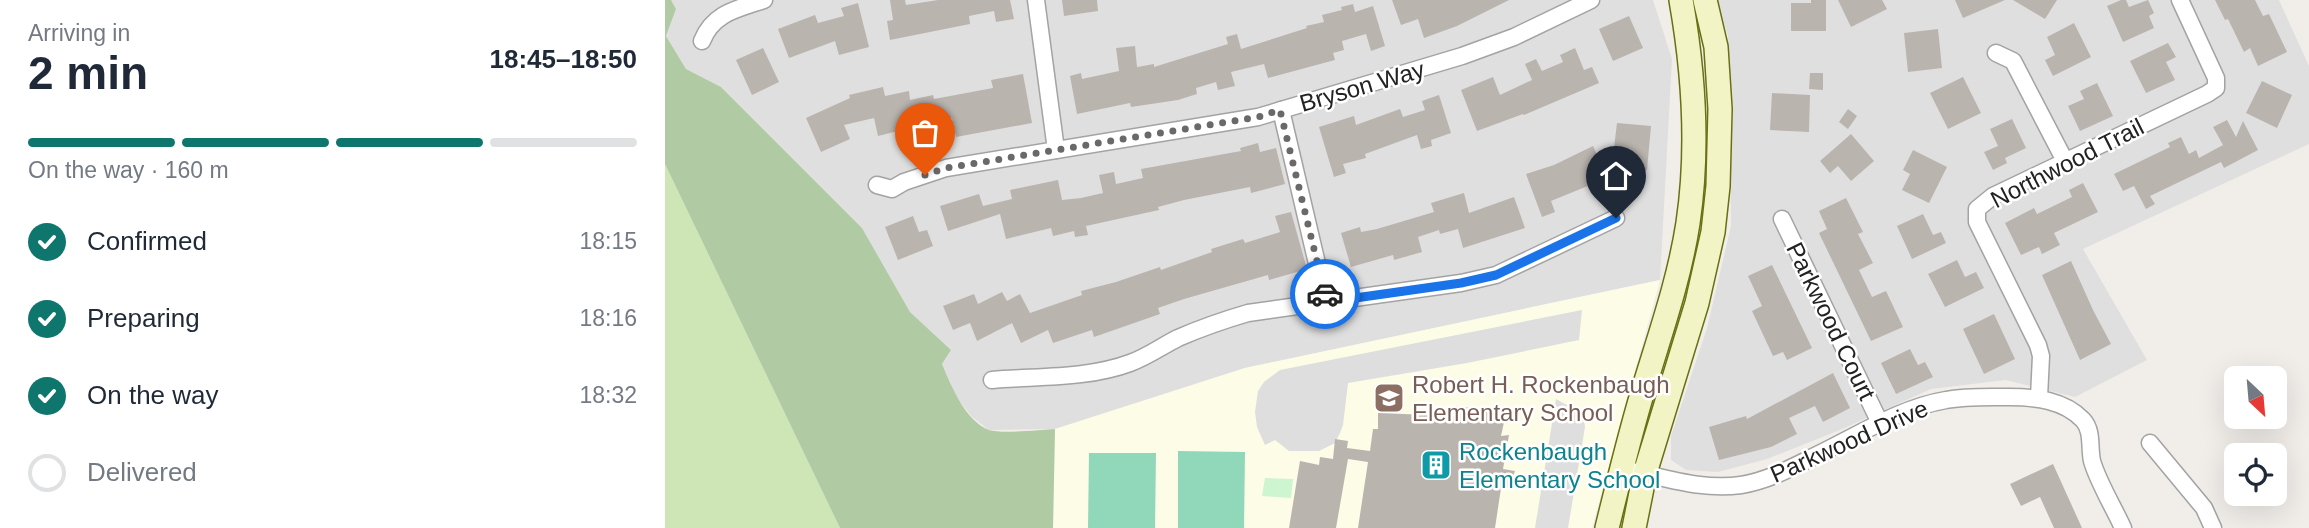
<!DOCTYPE html>
<meta charset="utf-8">
<style>
:root{--surface:#fff;--page:#f6f6f7;--text:#1f2937;--muted:#747a83;--line:#e0e1e3;--accent:#0f766e}
body{margin:0;font-family:Helvetica,sans-serif;background:var(--page);color:var(--text);height:100vh;display:flex;flex-direction:column;font-size:26px;white-space:nowrap}
*{box-sizing:border-box;margin:0}
p{font-size:23px;color:var(--muted)}
.icon{flex:none;width:38px;height:38px;fill:none;stroke:currentColor;stroke-width:2;stroke-linecap:round;stroke-linejoin:round}
.map{position:relative;flex:1;overflow:hidden}
.details{display:flex;flex-direction:column;background:var(--surface);width:665px}
.details>*{flex:none}
.needle{width:46px;rotate:154deg}
.controls{position:absolute;left:1559px;top:366px;display:grid;gap:14px}
.controls a{display:grid;place-items:center;width:63px;height:63px;border-radius:10px;background:var(--surface);box-shadow:0 7px 28px #0002;font-size:35px}
.pin{position:absolute;display:grid;place-items:center;width:60px;height:60px;color:#fff;margin:-72px -30px;border-radius:50% 50% 50% 0;rotate:-45deg;box-shadow:0 0 7px #0007}
.pin .icon{rotate:45deg}
.courier{position:absolute;display:grid;place-items:center;width:70px;height:70px;margin:-35px;border:5px solid #1a73e8;border-radius:50%;background:#fff;color:#222;box-shadow:0 2px 9px #0007}
.summary em{font-style:normal;font-weight:800}
.summary div{display:flex;flex-direction:column-reverse}
.summary{display:flex;align-items:center;justify-content:space-between;height:119px;padding:0 28px}
h1{font-size:46px;font-weight:800;line-height:52px}
.bar{display:grid;grid-template-columns:repeat(4,1fr);gap:10px 7px;align-content:center;height:84px;padding:0 28px}
.bar i{height:9px;border-radius:5px;background:var(--line)}
.bar .on{background:var(--accent)}
.bar p{grid-column:span 4}
ol{padding:0 28px;list-style:none}
li{display:flex;align-items:center;gap:21px;height:77px}
li p{margin-inline-start:auto}
li .icon{padding:7px;border-radius:50%;background:var(--accent);color:#fff;stroke-width:4}
li:last-child{color:var(--muted)}
li i{width:38px;height:38px;border:4px solid var(--line);border-radius:50%}
main{display:flex;flex:1;min-height:0}
.map>svg:first-child{display:block}
.residential{fill:#e0dfdf}
.education{fill:#fcfce7}
.grass{fill:#cee5b6}
.forest{fill:#b0cba3}
.park{fill:#cdf5cf}
.pitch{fill:#91d7ba}
.parking{fill:#dedede}
.building{fill:#bab4af}
.lines{fill:none;stroke-linecap:round;stroke-linejoin:round}
.street-casing{stroke:#a3a3a3;stroke-width:19}
.secondary-casing{stroke:#687012;stroke-width:26}
.street{stroke:#fff;stroke-width:16}
.secondary{stroke:#f3f4c5;stroke-width:23}
.done{stroke:#6a6968;stroke-width:7;stroke-dasharray:0 12.6}
.route{stroke:#1a73e8;stroke-width:9}
.labels{text-anchor:middle;dominant-baseline:central;stroke-width:5;stroke-linejoin:round;paint-order:stroke}
.street-label{font-size:24px;fill:#222;stroke:#fff}
.education-label{font-size:24px;fill:#785e54;stroke:#fff;text-anchor:start}
.culture-label{font-size:24px;fill:#0d838f;stroke:#fff;text-anchor:start}
</style>
<main>
<section class="details">
<div class="summary"><div><h1>2 min</h1><p>Arriving in</p></div><em>18:45–18:50</em></div>
<div class="bar"><i class="on"></i><i class="on"></i><i class="on"></i><i></i><p>On the way · 160 m</p></div>
<ol>
<li><svg class="icon" aria-label="check" viewBox="0 0 24 24"><path d="M5 12l5 5 9-10"/></svg>Confirmed<p>18:15</p></li>
<li><svg class="icon" aria-label="check" viewBox="0 0 24 24"><path d="M5 12l5 5 9-10"/></svg>Preparing<p>18:16</p></li>
<li><svg class="icon" aria-label="check" viewBox="0 0 24 24"><path d="M5 12l5 5 9-10"/></svg>On the way<p>18:32</p></li>
<li><i></i>Delivered</li>
</ol>
</section>
<div class="map">
<svg width="1644" height="528" viewBox="0 0 1644 528">
<rect width="100%" height="100%" fill="#f1eeea"/>
<g class="residential">
<path d="M6 0H988L1007 59 995 280 580 368 390 429 324 430 306 416 291 396 277 364 286 350 245 312 197 228 56 87 21 69 1 36 11 9Z"/>
<path d="M1052 0H1614L1644 66V144L1418 249 1482 360 1410 397 1341 380 1266 389 1175 430 1102 459 1053 472 1021 470 1006 460V436L1042 328 1066 226 1063 36Z"/>
</g>
<path class="education" d="M995 280 927 528H388L390 429 580 368Z"/>
<path class="grass" d="M0 164 175 528H0Z"/>
<path class="forest" d="M0 0H6L11 9 1 36 21 69 56 87 197 228 245 312 286 350 277 364C286 385 300 421 324 430 336 434 376 430 390 429L388 528H175L0 164Z"/>
<path class="park" d="M600 478 628 479 626 498 597 496Z"/>
<g class="pitch">
<path d="M513 451 580 452 579 528H513Z"/>
<path d="M424 453H491L490 528H423Z"/>
</g>
<g class="parking">
<path d="M917 310 914 340 802 363 683 383 678 425 675 433 670 443 654 451H624L610 440 600 445 592 427 590 412 593 391 599 382 615 370Z"/>
<path d="M891 399 918 414 920 427 903 528H870Z"/>
</g>
<g class="building">
<path d="M225 0H240L241 5 273 0H345L349 19 331 22 329 11 304 16 305 24 225 40 222 21 228 20Z"/>
<path d="M397 0H432L433 11 399 16Z"/>
<path d="M727 0H844L792 26 759 38 753 19 736 25Z"/>
<path d="M1146 0H1161V31H1126V3H1146Z"/>
<path d="M1173 0H1217L1222 9 1186 27Z"/>
<path d="M1290 0H1340L1298 18Z"/>
<path d="M1348 0H1392L1380 19Z"/>
<path d="M1456 0H1461L1464 7 1483 0 1489 13 1484 16 1489 28 1458 42 1442 6Z"/>
<path d="M1550 0H1590L1598 16 1604 14 1622 52 1593 66 1585 48 1579 52 1563 19 1560 20Z"/>
<path d="M193 3 204 47 174 55 170 41 124 58 113 29 150 15 153 23 179 16 176 8Z"/>
<path d="M688 4 690 12 708 6 720 46 706 51 701 34 677 41 679 50 668 53 670 60 603 78 599 64 566 72 570 86 553 90 551 82 531 88 532 94 513 100 466 107 465 103 412 114 405 76 416 73 417 79 454 71 451 48 470 46 472 67 489 64V67L563 44 561 37 572 34 576 49 642 28 641 26 659 22 657 15 677 10 676 7Z"/>
<path d="M964 16 978 48 948 61 934 29Z"/>
<path d="M1409 23 1426 57 1388 76 1380 60 1390 55 1382 37Z"/>
<path d="M1273 29 1277 68 1243 72 1239 33Z"/>
<path d="M1503 43 1511 57 1501 62 1510 80 1481 93 1465 61Z"/>
<path d="M98 48 114 82 87 95 71 60Z"/>
<path d="M910 48 919 70 927 67 934 83 859 115 858 114 812 131 796 90 828 77 835 95 867 80 860 64 871 59 877 71 898 62 895 55Z"/>
<path d="M1145 73H1158V90L1144 89Z"/>
<path d="M358 74 367 123 291 137 287 118 251 126 255 142 240 146 237 130 213 136 209 118 179 125 185 139 156 152 141 118 185 98 184 95 218 87 220 96 244 91 245 100 268 95 269 99 328 88 326 80Z"/>
<path d="M1298 77 1316 113 1283 129 1265 93Z"/>
<path d="M1597 81 1627 95 1612 128 1581 113Z"/>
<path d="M1432 83 1448 116 1415 131 1403 106 1419 99 1415 91Z"/>
<path d="M1107 93 1145 95 1144 132 1105 130Z"/>
<path d="M774 95 786 133 766 140 767 146 756 149 752 135 700 154 701 158 678 164 681 173 669 177 654 127 689 116 691 125 735 109 738 117 760 110 757 101Z"/>
<path d="M1183 109 1192 116 1183 129 1174 122Z"/>
<path d="M1347 119 1361 148 1340 158 1342 163 1328 170 1319 152 1333 146 1325 129Z"/>
<path d="M1562 120 1571 137 1578 121 1593 150 1559 168 1556 162 1485 196 1490 204 1481 209 1469 186 1458 191 1449 174 1505 147 1503 143 1516 137 1524 154 1531 150 1534 158 1558 145 1548 127Z"/>
<path d="M952 123 986 126 982 170 966 169 967 157 948 156Z"/>
<path d="M1186 134 1209 161 1186 181 1173 166 1165 173 1155 161Z"/>
<path d="M593 143 595 152 611 148 620 184 586 193 585 187 519 200 493 207 494 210 421 226 423 235 410 237 409 231 388 236 386 228 341 239 335 214 283 231 275 206 314 194 318 206 347 199 345 190 393 180 397 200 416 198 438 193 434 175 449 172 451 184 478 178 476 169 576 151 575 148Z"/>
<path d="M928 146 937 166 929 169 935 181 886 201 890 212 877 217 861 174 889 165Z"/>
<path d="M1248 150 1282 167 1264 203 1237 190 1245 174 1238 170Z"/>
<path d="M1418 183 1433 212 1389 233 1395 245 1377 254 1374 247 1356 255 1340 223 1369 208 1372 214 1407 197 1404 190Z"/>
<path d="M799 193 804 213 849 197 860 228 798 248 793 229 775 234 774 230 753 237 757 252 729 260 728 255 686 267 676 233 695 227 696 232 712 229 769 212 766 203Z"/>
<path d="M1181 198 1198 232 1193 234 1208 263 1194 270 1207 297 1221 291 1238 327 1206 341 1154 233 1162 229 1154 211Z"/>
<path d="M626 212 642 269 604 280 603 275 519 299 493 308 495 314 429 337 427 330 388 343 383 330 356 343 347 323 312 341 305 323 288 330 278 306 309 294 313 304 337 292 342 301 355 294 365 313 417 295 416 291 451 282 495 267 496 270 547 252 546 249 578 239 580 243 615 232 610 216Z"/>
<path d="M1258 214 1268 235 1276 232 1281 243 1247 259 1232 226Z"/>
<path d="M248 216 254 232 262 230 268 246 233 260 220 227Z"/>
<path d="M1292 260 1300 277 1311 272 1319 288 1280 307 1263 274Z"/>
<path d="M1406 261 1428 310 1446 344 1415 360 1377 275Z"/>
<path d="M1107 265 1147 348 1122 360 1118 352 1108 356 1087 311 1097 306 1083 276Z"/>
<path d="M1329 314 1350 359 1319 374 1298 329Z"/>
<path d="M1245 349 1253 365 1260 362 1268 377 1231 394 1216 363Z"/>
<path d="M1168 373 1185 408 1158 422 1150 406 1124 418 1132 434 1106 447 1054 460 1044 427 1081 416 1082 419Z"/>
<path d="M792 406 841 413 836 436 844 435 838 469 850 471 844 487 836 488 830 528H693L703 462 683 459 671 528H624L635 461 654 465 655 457 668 459 670 439 683 441 682 448 705 451 708 429H713V413L789 416Z"/>
<path d="M1388 464 1417 528H1389L1375 497 1356 506 1345 484Z"/>
</g>
<g class="lines">
<g class="street-casing">
<g id="street">
<path d="M371 0 391 150"/>
<path d="M37 41C48 13 72 9 99 0"/>
<path d="M1331 53 1348 61 1400 161"/>
<path d="M616 110 661 302"/>
<path d="M212 185 227 189 239 182 281 168 593 117 797 56 849 37 926 0"/>
<path d="M1117 219 1215 423"/>
<path d="M327 380C372 376 422 379 465 363 482 357 497 346 513 338 536 328 559 320 583 313L796 283 831 275 951 218"/>
<path d="M1374 397 1376 356 1373 345 1312 222V209L1328 196 1542 94 1551 88V78L1515 0"/>
<path d="M1485 443 1539 508 1548 528"/>
<path d="M956 469C996 476 1035 491 1076 485 1102 481 1126 468 1150 456 1192 436 1234 408 1281 400 1301 396 1324 397 1344 397 1370 397 1399 400 1418 420 1428 431 1424 447 1427 461 1433 482 1449 508 1458 528"/>
</g>
</g>
<g class="secondary-casing">
<g id="secondary">
<path d="M942 528C953 483 964 438 977 394 994 337 1014 282 1023 223 1034 149 1029 74 1016 0"/>
<path d="M969 528 980 473 1032 303 1048 232 1053 186 1055 109 1051 47 1040 0"/>
</g>
</g>
<use href="#street" class="street"/>
<use href="#secondary" class="secondary"/>
</g>
<g class="lines">
<path class="done" d="M260 175 281 168 593 117 615 110 660 294"/>
<path class="route" d="M660 294 662 302 796 283 831 275 951 218"/>
</g>
<defs>
<g id="school-square" transform="scale(1.575)"><rect x="-9" y="-9" width="18" height="18" rx="4" fill="#8d6e63" stroke="#fff"/><path d="M0-5L7-2L0 1L-7-2ZM-4 1L0 2.5L4 1V4Q0 6-4 4Z" fill="#fff"/></g>
<g id="building-square" transform="scale(1.575)"><rect x="-9" y="-9" width="18" height="18" rx="4" fill="#0f9aa8" stroke="#fff"/><path d="M-4-6H4V6H1V3H-1V6H-4ZM-2.5-4.3h1.7v1.8h-1.7ZM.8-4.3h1.7v1.8H.8ZM-2.5-1h1.7V.8h-1.7ZM.8-1h1.7V.8H.8Z" fill="#fff"/></g>
</defs>
<g fill-rule="evenodd">
<use href="#school-square" x="724" y="398"/>
<use href="#building-square" x="771" y="465"/>
</g>
<g class="labels">
<g class="street-label">
<text transform="translate(697 86) rotate(-16)">Bryson Way</text>
<text transform="translate(1402 163) rotate(-27)">Northwood Trail</text>
<text transform="translate(1166 321) rotate(64)">Parkwood Court</text>
<text transform="translate(1184 441) rotate(-24)">Parkwood Drive</text>
</g>
<g class="education-label">
<text x="747" y="384">Robert H. Rockenbaugh<tspan x="747" dy="28">Elementary School</tspan></text>
</g>
<g class="culture-label">
<text x="794" y="451">Rockenbaugh<tspan x="794" dy="28">Elementary School</tspan></text>
</g>
</g>
</svg>
<div class="controls">
<a><svg class="needle" viewBox="-14 -14 28 28"><path d="M0-13l5 13h-10z" fill="#e53935"/><path d="M0 13l5-13h-10z" fill="#747a83"/></svg></a>
<a><svg class="icon" aria-label="locate" viewBox="0 0 24 24"><circle cx="12" cy="12" r="6"/><path d="M12 2v4M12 18v4M2 12h4M18 12h4"/></svg></a>
</div>
<div class="pin" style="left:260px;top:175px;background:#ea580c"><svg class="icon" aria-label="bag" viewBox="0 0 24 24"><path d="M5 8h14l-1 12H6zM9 8a3 3 0 0 1 6 0"/></svg></div>
<div class="pin" style="left:951px;top:218px;background:#1f2937"><svg class="icon" aria-label="home" viewBox="0 0 24 24"><path d="M3 11l9-7 9 7M6 9v11h12V9"/></svg></div>
<div class="courier" style="left:660px;top:294px"><svg class="icon" aria-label="car" viewBox="0 0 24 24"><path d="M5 17H2v-5l4-1 3-4h7l3 4 3 1v5h-3M9 17h6M6 11h13"/><circle cx="7" cy="17" r="2"/><circle cx="17" cy="17" r="2"/></svg></div>
</div>
</main>
